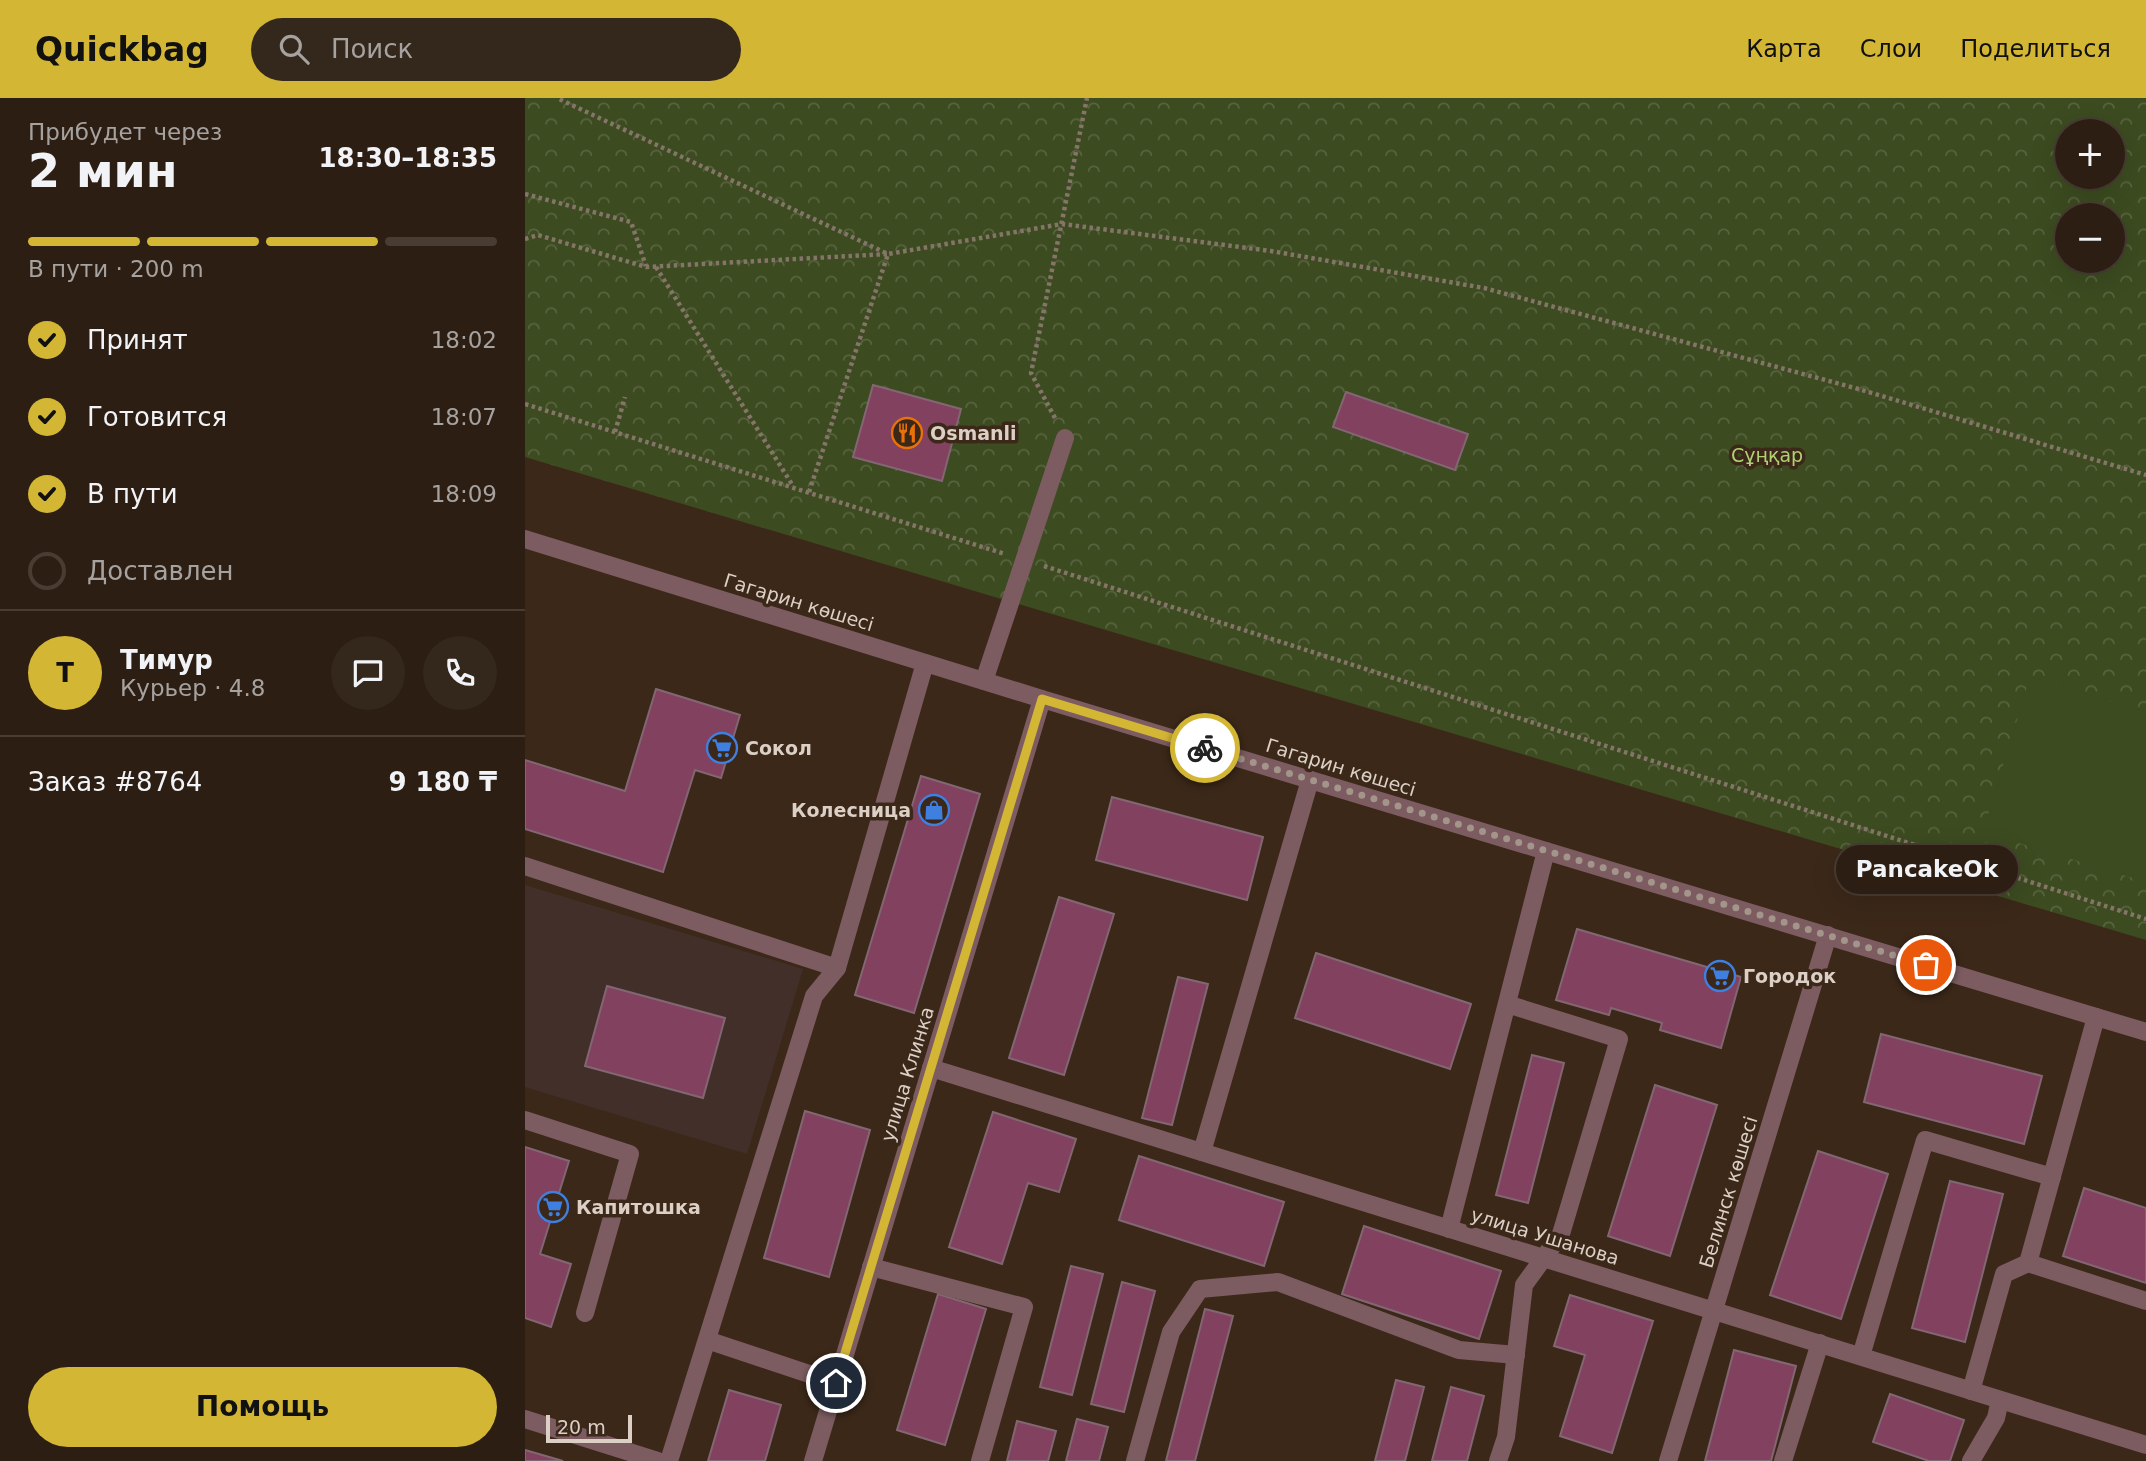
<!DOCTYPE html>
<html lang="ru">
<meta charset="utf-8">
<style>
:root{--surface:#2c1e13;--page:#34271c;--text:#f1f3f6;--muted:#a6a2a0;--line:#483c33;--accent:#d4b635}
body{margin:0;font-family:"DejaVu Sans",sans-serif;background:var(--page);color:var(--text);height:100vh;display:flex;flex-direction:column;font-size:26px;white-space:nowrap}
*{box-sizing:border-box;margin:0}
p{font-size:23px;color:var(--muted)}
.icon{flex:none;width:38px;height:38px;fill:none;stroke:currentColor;stroke-width:2;stroke-linecap:round;stroke-linejoin:round}
.map{position:relative;flex:1;overflow:hidden}
.drawer{display:flex;flex-direction:column;background:var(--surface);width:525px}
.drawer>*{flex:none}
.controls{position:absolute;left:1530px;top:21px;display:grid;gap:14px}
.controls a{display:grid;place-items:center;width:70px;height:70px;border-radius:50%;background:var(--surface);box-shadow:0 7px 28px #0002,0 0 0 2px var(--line);font-size:35px}
.scale{position:absolute;left:21px;bottom:18px;width:86px;box-sizing:border-box;padding-left:7px;border:4px solid #dbcfc6;border-top:0;font-size:19px;line-height:24px;white-space:nowrap;color:#dbcfc6;-webkit-text-stroke:5px #3b2819;paint-order:stroke}
.pin{position:absolute;display:grid;place-items:center;width:60px;height:60px;color:#fff;margin:-30px;border:4px solid #fff;border-radius:50%;box-shadow:0 2px 7px #0007}
.courier{position:absolute;display:grid;place-items:center;width:70px;height:70px;margin:-35px;border:5px solid #d4b635;border-radius:50%;background:#fff;color:#222;box-shadow:0 2px 9px #0007}
.bubble{position:absolute;height:49px;border-radius:24px;background:var(--surface);box-shadow:0 7px 28px #0002,0 0 0 2px var(--line);font-size:23px;font-weight:800;line-height:49px;text-align:center}
.summary em{font-style:normal;font-weight:800}
.summary div{display:flex;flex-direction:column-reverse}
.summary{display:flex;align-items:center;justify-content:space-between;height:119px;padding:0 28px}
h1{font-size:46px;font-weight:800;line-height:52px}
.bar{display:grid;grid-template-columns:repeat(4,1fr);gap:10px 7px;align-content:center;height:84px;padding:0 28px}
.bar i{height:9px;border-radius:5px;background:var(--line)}
.bar .active{background:var(--accent)}
.bar p{grid-column:span 4}
.line{display:flex;align-items:center;gap:18px;padding:0 28px;border-top:2px solid var(--line)}
.line div{flex:1}
.round{display:grid;place-items:center;flex:none;width:74px;height:74px;border-radius:37px;background:var(--page)}
ol{padding:0 28px;list-style:none}
li{display:flex;align-items:center;gap:21px;height:77px}
li p{margin-inline-start:auto}
li .icon{padding:7px;border-radius:50%;background:var(--accent);color:#111;stroke-width:4}
li:last-child{color:var(--muted)}
li i{width:38px;height:38px;border:4px solid var(--line);border-radius:50%}
.action{display:flex;gap:14px;margin-top:auto;padding:14px 28px}
.action a{flex:1;height:80px;border-radius:42px;background:var(--accent);color:#111;font-size:28px;font-weight:800;line-height:80px;text-align:center}
header{display:flex;align-items:center;gap:42px;box-sizing:border-box;height:98px;padding:0 35px;background:var(--accent);color:#111}
header strong{font-size:33px}
nav{display:flex;gap:38px;margin-inline-start:auto;font-size:24px}
.search{width:490px;height:63px;background:var(--page);display:flex;align-items:center;gap:18px;box-sizing:border-box;padding:0 24px;border-radius:38px;color:var(--muted);font-size:26px}
main{display:flex;flex:1;min-height:0}
.map>svg:first-child{display:block}
.education{fill:#422f2a}
.park{fill:url(#park-crowns);fill-rule:evenodd}
.garden{fill:#3c4b20}
.building{fill:#81415f;stroke:#826772;stroke-width:2}
.lines{fill:none;stroke-linecap:round;stroke-linejoin:round}
.path{stroke:#857569;stroke-width:4.5;stroke-dasharray:3.5 3.5;stroke-linecap:butt}
.minor{stroke:#7c5c61;stroke-width:18}
.done{stroke:#a39589;stroke-width:7;stroke-dasharray:0 12.6}
.route{stroke:#d4b635;stroke-width:9}
.labels{text-anchor:middle;dominant-baseline:central;stroke-width:7;stroke-linejoin:round;paint-order:stroke}
.poi-label{font-size:19px;font-weight:bold;fill:#dbcfc6;stroke:#3b2819;text-anchor:start}
.park-label{font-size:19px;fill:#b0d173;stroke:#3b2819}
.street-label{font-size:19px;fill:#dbcfc6;stroke:#3b2819}
</style>
<header>
<strong>Quickbag</strong>
<div class="search"><svg class="icon" aria-label="search" viewBox="0 0 24 24"><circle cx="10" cy="10" r="6"/><path d="M15 15l6 6"/></svg>Поиск</div>
<nav><a>Карта</a><a>Слои</a><a>Поделиться</a></nav>
</header>
<main>
<section class="drawer">
<div class="summary"><div><h1>2 мин</h1><p>Прибудет через</p></div><em>18:30–18:35</em></div>
<div class="bar"><i class="active"></i><i class="active"></i><i class="active"></i><i></i><p>В пути · 200 m</p></div>
<ol>
<li><svg class="icon" aria-label="check" viewBox="0 0 24 24"><path d="M5 12l5 5 9-10"/></svg>Принят<p>18:02</p></li>
<li><svg class="icon" aria-label="check" viewBox="0 0 24 24"><path d="M5 12l5 5 9-10"/></svg>Готовится<p>18:07</p></li>
<li><svg class="icon" aria-label="check" viewBox="0 0 24 24"><path d="M5 12l5 5 9-10"/></svg>В пути<p>18:09</p></li>
<li><i></i>Доставлен</li>
</ol>
<div class="line" style="height:126px"><b class="round" style="background:var(--accent);color:#111">Т</b><div><b>Тимур</b><p>Курьер · 4.8</p></div><a class="round"><svg class="icon" aria-label="chat" viewBox="0 0 24 24"><path d="M4 5h16v11H9l-5 4z"/></svg></a><a class="round"><svg class="icon" aria-label="phone" viewBox="0 0 24 24"><path d="M5 4h4l2 5-3 2q2 4 5 5l2-3 5 2v4C11 20 4 13 5 4z"/></svg></a></div>
<div class="line" style="height:91px"><div>Заказ #8764</div><b>9 180 ₸</b></div>
<div class="action"><a>Помощь</a></div>
</section>
<div class="map">
<svg width="1621" height="1363" viewBox="0 0 1621 1363">
<defs>
<pattern id="park-crowns" width="20" height="18" patternUnits="userSpaceOnUse" patternTransform="scale(1.75)"><rect width="20" height="18" fill="#3c4b20"/><path d="M2 6a3 3 0 1 1 6 0M12 15a3 3 0 1 1 6 0" fill="none" stroke="#58643f"/></pattern>
</defs>
<rect width="100%" height="100%" fill="#3b2819"/>
<path class="education" d="M0 787 278 871 222 1056 0 989Z"/>
<path class="park" d="M0 0H1621V842L0 359ZM1542 33H1587V79H1542ZM1542 117H1587V163H1542Z"/>
<path class="garden" d="M1505 579 1621 614V784L1458 734Z"/>
<g class="building">
<path d="M348 287 436 311 417 383 328 359Z"/>
<path d="M821 294 943 336 930 372 808 329Z"/>
<path d="M131 591 215 617 196 680 170 672 138 774 0 731V662L100 693Z"/>
<path d="M396 678 455 696 389 915 330 897Z"/>
<path d="M587 699 738 739 722 802 571 762Z"/>
<path d="M534 799 589 816 539 977 484 960Z"/>
<path d="M1052 831 1216 879 1196 950 1135 932 1137 925 1086 910 1084 917 1031 902Z"/>
<path d="M791 855 946 906 925 971 770 920Z"/>
<path d="M653 879 683 886 647 1027 617 1020Z"/>
<path d="M82 888 200 920 178 1000 60 968Z"/>
<path d="M1356 936 1517 978 1499 1046 1339 1004Z"/>
<path d="M1007 957 1039 965 1003 1105 971 1097Z"/>
<path d="M1130 987 1192 1007 1145 1158 1083 1138Z"/>
<path d="M280 1013 345 1032 304 1179 239 1160Z"/>
<path d="M468 1014 551 1041 534 1094 503 1085 477 1166 424 1149Z"/>
<path d="M0 1049 44 1063 15 1156 46 1166 26 1229 0 1220Z"/>
<path d="M1293 1053 1363 1076 1316 1221 1245 1197Z"/>
<path d="M614 1058 759 1104 739 1168 594 1122Z"/>
<path d="M1425 1083 1478 1096 1440 1244 1387 1230Z"/>
<path d="M1559 1090 1621 1110V1185L1538 1158Z"/>
<path d="M839 1128 976 1173 954 1241 817 1196Z"/>
<path d="M546 1168 578 1176 547 1297 515 1289Z"/>
<path d="M597 1184 630 1193 599 1314 566 1306Z"/>
<path d="M413 1196 461 1211 420 1347 372 1332Z"/>
<path d="M1045 1197 1128 1223 1087 1355 1035 1338 1060 1257 1029 1248Z"/>
<path d="M680 1211 708 1218 670 1363H641Z"/>
<path d="M1209 1252 1271 1268 1246 1363H1180Z"/>
<path d="M871 1282 899 1289 880 1363H850Z"/>
<path d="M926 1289 959 1298 942 1363H907Z"/>
<path d="M204 1292 256 1307 240 1363H183Z"/>
<path d="M1365 1296 1439 1322 1425 1363H1404L1348 1344Z"/>
<path d="M552 1321 583 1329 574 1363H541Z"/>
<path d="M492 1323 531 1333 523 1363H482Z"/>
<path d="M0 1352 38 1363H0Z"/>
</g>
<g class="lines">
<g class="path">
<path d="M0 96 106 124 121 168"/>
<path d="M0 141 13 137 121 169 363 156 32 0"/>
<path d="M131 169 268 388"/>
<path d="M0 306 480 456"/>
<path d="M530 320 506 275 562 0"/>
<path d="M90 334 100 299"/>
<path d="M284 394 363 156 537 126 746 153 959 190 1330 290 1621 377"/>
<path d="M519 468 1621 821"/>
</g>
<g class="minor">
<path d="M0 441 517 601 1621 934"/>
<path d="M459 583 540 340"/>
<path d="M0 768 312 870 400 565"/>
<path d="M406 970 1621 1347"/>
<path d="M0 1022 105 1056 60 1215"/>
<path d="M677 1054 785 682"/>
<path d="M924 1131 1021 753"/>
<path d="M1503 1165 1621 1203"/>
<path d="M346 1169 499 1209 455 1363"/>
<path d="M182 1242 311 1285"/>
<path d="M1336 1258 1400 1042 1527 1079"/>
<path d="M1446 1293 1479 1176 1503 1165 1571 919"/>
<path d="M0 1321 133 1363"/>
<path d="M144 1363 289 898 312 870"/>
<path d="M288 1363 517 601"/>
<path d="M610 1363 646 1234 675 1191 753 1184 934 1252 991 1257"/>
<path d="M973 1363 981 1339 999 1187 1036 1136 1094 941 982 906"/>
<path d="M1143 1363 1303 837"/>
<path d="M1258 1363 1295 1245"/>
<path d="M1446 1363 1471 1320 1475 1302"/>
</g>
</g>
<g class="lines">
<path class="done" d="M680 650 1401 867"/>
<path class="route" d="M311 1285 517 601 680 650"/>
</g>
<defs>
<g id="restaurant-ring" transform="scale(1.575)"><circle r="9.5" fill="#3b2819" stroke="#e8710a" stroke-width="1.5"/><path d="M-5-6h1v4h1v-4h1v4h1v-4h1v5L-1.5 .5V6h-2V.5L-5-1ZM5-6V6H3V1.5H1.5Q1.5-4 5-6Z" fill="#e8710a"/></g>
<g id="supermarket-ring" transform="scale(1.575)"><circle r="9.5" fill="#3b2819" stroke="#3f7fe0" stroke-width="1.5"/><path d="M-6-5.5h2.5l.6 2H6L4.5 2H-2.5L-4.4-4H-6ZM-1.5 3.2a1.3 1.3 0 1 0 .1 0ZM3 3.2a1.3 1.3 0 1 0 .1 0Z" fill="#3f7fe0"/></g>
<g id="shop-ring" transform="scale(1.575)"><circle r="9.5" fill="#3b2819" stroke="#3f7fe0" stroke-width="1.5"/><path d="M-5-2.5h2.3a2.7 3.5 0 0 1 5.4 0H5L5.5 6h-11ZM-1.5-2.5h3a1.5 2.3 0 0 0-3 0Z" fill="#3f7fe0"/></g>
</defs>
<g fill-rule="evenodd">
<use href="#restaurant-ring" x="382" y="335"/>
<use href="#supermarket-ring" x="197" y="650"/>
<use href="#shop-ring" x="409" y="712"/>
<use href="#supermarket-ring" x="1195" y="878"/>
<use href="#supermarket-ring" x="28" y="1109"/>
</g>
<g class="labels">
<g class="poi-label">
<text x="405" y="335">Osmanli</text>
<text x="220" y="650">Сокол</text>
<text x="386" y="712" text-anchor="end">Колесница</text>
<text x="1218" y="878">Городок</text>
<text x="51" y="1109">Капитошка</text>
</g>
<g class="park-label">
<text x="1242" y="357">Сұңқар</text>
</g>
<g class="street-label">
<text transform="translate(274 504) rotate(17)">Гагарин көшесі</text>
<text transform="translate(816 669) rotate(17)">Гагарин көшесі</text>
<text transform="translate(382 976) rotate(-73)">улица Клинка</text>
<text transform="translate(1203 1094) rotate(-73)">Белинск көшесі</text>
<text transform="translate(1020 1138) rotate(17)">улица Ушанова</text>
</g>
</g>
</svg>
<div class="controls">
<a>+</a>
<a>−</a>
</div>
<div class="scale">20 m</div>
<div class="pin" style="left:1401px;top:867px;background:#ea580c"><svg class="icon" aria-label="bag" viewBox="0 0 24 24"><path d="M5 8h14l-1 12H6zM9 8a3 3 0 0 1 6 0"/></svg></div>
<div class="pin" style="left:311px;top:1285px;background:#1f2937"><svg class="icon" aria-label="home" viewBox="0 0 24 24"><path d="M3 11l9-7 9 7M6 9v11h12V9"/></svg></div>
<div class="courier" style="left:680px;top:650px"><svg class="icon" aria-label="bike" viewBox="0 0 24 24"><circle cx="6" cy="16" r="4"/><circle cx="18" cy="16" r="4"/><path d="M6 16l4-8h5l3 8M10 8l3 8H6M13 5h3"/></svg></div>
<div class="bubble" style="left:1311px;top:747px;width:182px">PancakeOk</div>
</div>
</main>
